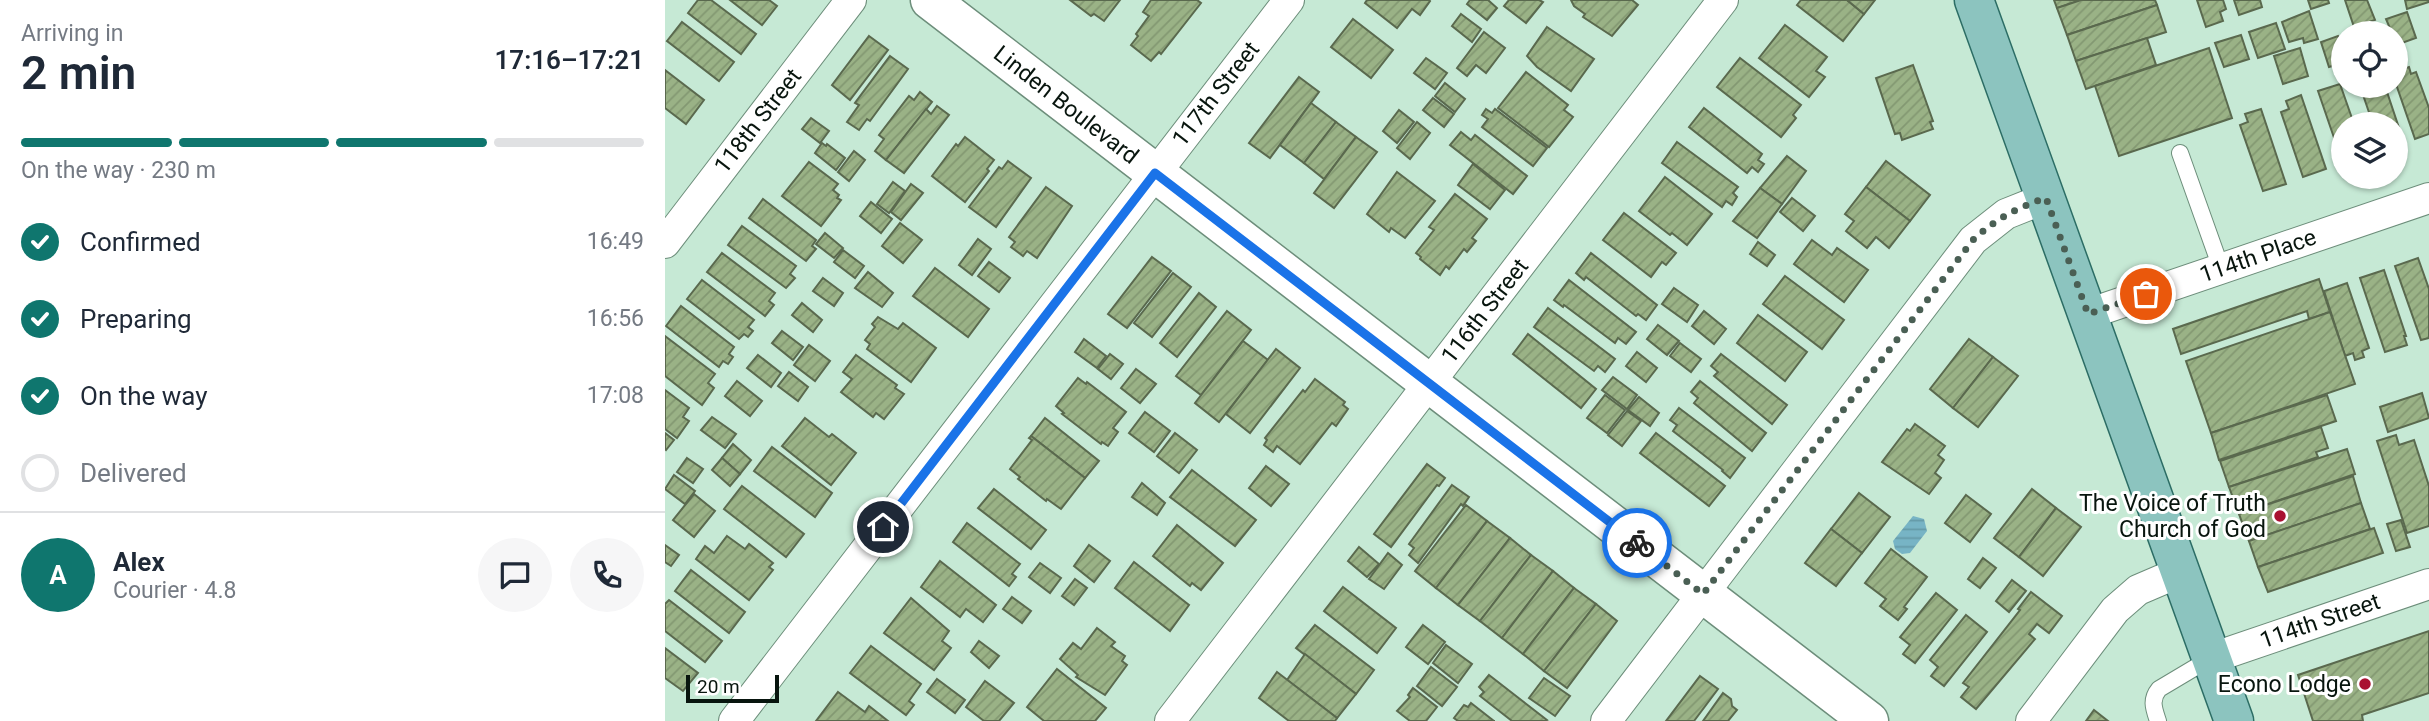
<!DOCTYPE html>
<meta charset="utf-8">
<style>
:root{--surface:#fff;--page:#f6f6f7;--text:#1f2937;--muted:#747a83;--line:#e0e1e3;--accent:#0f766e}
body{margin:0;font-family:Roboto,sans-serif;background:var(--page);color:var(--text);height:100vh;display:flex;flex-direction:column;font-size:26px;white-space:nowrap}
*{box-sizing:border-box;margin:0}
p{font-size:23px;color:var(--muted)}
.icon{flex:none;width:38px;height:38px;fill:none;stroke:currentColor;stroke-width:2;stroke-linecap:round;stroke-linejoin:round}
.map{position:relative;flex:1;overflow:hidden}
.panel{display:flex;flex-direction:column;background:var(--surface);width:665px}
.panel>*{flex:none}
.fabs{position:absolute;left:1666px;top:21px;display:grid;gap:14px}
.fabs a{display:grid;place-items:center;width:77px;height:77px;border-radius:50%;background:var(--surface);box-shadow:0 2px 5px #0004;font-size:35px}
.scale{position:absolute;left:21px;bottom:18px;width:93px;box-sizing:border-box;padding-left:7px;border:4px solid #08150e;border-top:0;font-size:19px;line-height:24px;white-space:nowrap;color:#08150e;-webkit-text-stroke:5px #fff;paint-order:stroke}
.pin{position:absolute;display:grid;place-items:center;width:60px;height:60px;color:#fff;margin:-30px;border:4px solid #fff;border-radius:50%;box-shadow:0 2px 7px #0007}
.courier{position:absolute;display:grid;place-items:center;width:70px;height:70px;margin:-35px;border:5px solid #1a73e8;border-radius:50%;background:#fff;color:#222;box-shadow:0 2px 9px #0007}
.overview em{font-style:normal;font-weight:600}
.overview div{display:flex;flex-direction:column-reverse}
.overview{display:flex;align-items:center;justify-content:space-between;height:119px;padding:0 21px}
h1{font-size:46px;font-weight:600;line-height:52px}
.bar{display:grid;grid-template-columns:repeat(4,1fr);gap:10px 7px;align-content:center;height:84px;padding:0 21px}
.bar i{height:9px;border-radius:5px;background:var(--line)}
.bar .selected{background:var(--accent)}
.bar p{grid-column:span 4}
.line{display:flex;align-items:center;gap:18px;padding:0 21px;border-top:2px solid var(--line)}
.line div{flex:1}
.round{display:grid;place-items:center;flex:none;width:74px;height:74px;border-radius:37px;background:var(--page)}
ol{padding:0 21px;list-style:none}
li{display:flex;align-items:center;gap:21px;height:77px}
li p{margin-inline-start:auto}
li .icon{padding:7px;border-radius:50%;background:var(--accent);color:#fff;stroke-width:4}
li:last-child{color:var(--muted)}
li i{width:38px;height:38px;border:4px solid var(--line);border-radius:50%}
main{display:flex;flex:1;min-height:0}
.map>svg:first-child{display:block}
.water{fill:url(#water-rules)}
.building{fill:url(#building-hatch);stroke:#5a694e;stroke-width:2}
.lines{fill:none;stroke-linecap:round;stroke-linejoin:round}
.lane-casing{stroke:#6d8e7b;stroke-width:18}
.street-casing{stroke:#6d8e7b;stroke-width:32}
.secondary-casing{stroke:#6d8e7b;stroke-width:41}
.primary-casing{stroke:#2c6d65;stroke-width:41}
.lane{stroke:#fff;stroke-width:16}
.street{stroke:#fff;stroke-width:30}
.secondary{stroke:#fff;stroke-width:38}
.primary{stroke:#8cc4bf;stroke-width:38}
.done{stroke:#4a5f54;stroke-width:7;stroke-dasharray:0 12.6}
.route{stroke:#1a73e8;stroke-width:9}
.poi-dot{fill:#a91131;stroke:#fff;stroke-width:2.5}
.labels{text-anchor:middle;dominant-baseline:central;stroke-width:6;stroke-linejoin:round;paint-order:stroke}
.street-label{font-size:23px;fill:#08150e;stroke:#fff}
.poi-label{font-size:23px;fill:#08150e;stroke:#fff;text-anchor:end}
</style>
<main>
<section class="panel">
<div class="overview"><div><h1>2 min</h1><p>Arriving in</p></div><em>17:16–17:21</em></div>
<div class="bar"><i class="selected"></i><i class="selected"></i><i class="selected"></i><i></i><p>On the way · 230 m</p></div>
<ol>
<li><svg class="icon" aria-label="check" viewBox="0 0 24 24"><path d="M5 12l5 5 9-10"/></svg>Confirmed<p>16:49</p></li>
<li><svg class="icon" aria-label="check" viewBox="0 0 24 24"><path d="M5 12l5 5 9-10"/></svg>Preparing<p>16:56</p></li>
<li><svg class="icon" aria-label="check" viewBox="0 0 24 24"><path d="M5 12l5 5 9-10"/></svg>On the way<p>17:08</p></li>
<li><i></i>Delivered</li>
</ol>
<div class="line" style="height:126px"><b class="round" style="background:var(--accent);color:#fff">A</b><div><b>Alex</b><p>Courier · 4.8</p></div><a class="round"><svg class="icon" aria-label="chat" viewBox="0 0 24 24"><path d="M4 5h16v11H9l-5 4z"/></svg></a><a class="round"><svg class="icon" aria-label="phone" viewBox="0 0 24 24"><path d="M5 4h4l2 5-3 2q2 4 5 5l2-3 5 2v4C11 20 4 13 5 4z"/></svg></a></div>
</section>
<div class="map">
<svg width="1764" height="721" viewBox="0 0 1764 721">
<defs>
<pattern id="water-rules" width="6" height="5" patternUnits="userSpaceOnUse" patternTransform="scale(1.75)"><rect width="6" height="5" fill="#77b4c5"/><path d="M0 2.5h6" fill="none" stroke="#659aa8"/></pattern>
<pattern id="building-hatch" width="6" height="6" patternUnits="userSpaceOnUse" patternTransform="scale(1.75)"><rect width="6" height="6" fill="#9ab286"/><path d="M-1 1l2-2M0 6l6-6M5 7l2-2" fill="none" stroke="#839872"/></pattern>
</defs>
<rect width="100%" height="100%" fill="#c6e9d5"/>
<path class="water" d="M1248 516 1259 519 1262 531 1245 553 1237 554 1230 549 1228 541Z"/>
<g class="building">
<path d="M33 0H46L91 34 76 54 23 13Z"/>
<path d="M65 0H104L112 6 97 25Z"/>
<path d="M405 0H455L439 21 429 14 426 16Z"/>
<path d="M486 0H532L536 3 496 54 494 52 486 61 466 45 473 36 471 34 484 16 478 12Z"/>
<path d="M702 0H764L765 1 755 15 747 9 732 28 700 3Z"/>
<path d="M805 0H823L832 8 822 20 802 4Z"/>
<path d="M844 0H874L878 2 861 23 839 6Z"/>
<path d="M906 0H967L973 5 947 36 918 17 920 14 909 6Z"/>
<path d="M1136 0H1182L1199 14 1178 41 1132 5Z"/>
<path d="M1182 0H1210L1199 14Z"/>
<path d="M1389 0H1416L1392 8Z"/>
<path d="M1416 0H1490L1492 5 1402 35 1392 8Z"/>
<path d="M1532 0H1558L1561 9 1555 12 1558 21 1541 27Z"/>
<path d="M1569 0H1595L1597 7 1574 15Z"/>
<path d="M1643 0H1663L1664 3 1646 9Z"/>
<path d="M1680 0H1702L1710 20 1689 27Z"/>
<path d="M1740 0H1763L1764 2 1742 9Z"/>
<path d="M1492 5 1501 32 1411 61 1402 35Z"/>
<path d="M1644 11 1653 39 1639 43 1638 38 1624 42 1617 22Z"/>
<path d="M1742 12 1751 38 1731 45V33H1727L1721 19Z"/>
<path d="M796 14 816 29 807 42 787 26Z"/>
<path d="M688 19 728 50 706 78 666 47Z"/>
<path d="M17 22 69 62 54 81 2 41Z"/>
<path d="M1611 23 1620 49 1593 58 1584 32Z"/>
<path d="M1120 25 1162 57 1151 71 1160 77 1144 97 1094 58Z"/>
<path d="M882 27 929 59 906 91 872 67 862 56Z"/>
<path d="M819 32 840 48 821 73 811 65 802 76 792 68Z"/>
<path d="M1576 35 1584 59 1559 67 1550 43Z"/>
<path d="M204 36 223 50 185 100 167 85Z"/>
<path d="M1673 36 1678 51V63L1664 67 1656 42Z"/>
<path d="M1482 38 1491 65 1421 89 1411 61Z"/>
<path d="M1544 48 1567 118 1454 156 1430 86Z"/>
<path d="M1635 48 1643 76 1618 84 1609 56Z"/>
<path d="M225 56 243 69 205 121 202 119 194 130 182 122 194 105 190 103Z"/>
<path d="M761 58 782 73 770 89 749 73Z"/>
<path d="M1075 58 1136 105 1128 115 1131 118 1116 137 1052 87Z"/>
<path d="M1248 65 1268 121 1265 122 1268 129 1237 140 1235 133 1230 134 1211 78Z"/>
<path d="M1744 67 1746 74 1751 72 1764 108V134L1750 139 1731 84V71Z"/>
<path d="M0 70 39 100 21 124 0 108Z"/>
<path d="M861 72 903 105 899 110 908 117 884 147 833 108Z"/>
<path d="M634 77 654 92 605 158 584 143Z"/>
<path d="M780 83 800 99 790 112 770 96Z"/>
<path d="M1675 84 1689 124H1678V164L1653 91Z"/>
<path d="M1695 86H1720L1739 143 1731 146V124H1708Z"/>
<path d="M255 92 267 102 221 160 210 151 219 139 214 135 244 96 249 100Z"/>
<path d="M1636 95 1661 169 1638 177 1616 112 1624 109 1621 101Z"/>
<path d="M768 98 789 114 779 127 758 110Z"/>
<path d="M646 103 671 122 639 163 615 145Z"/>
<path d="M272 106 284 115 239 173 221 160 261 109 266 114Z"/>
<path d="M1039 108 1097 154 1093 160 1099 164 1093 172 1087 167 1082 173 1024 127Z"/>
<path d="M821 109 827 113 830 109 882 148 868 166 817 127 823 119 817 115Z"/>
<path d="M1596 109 1621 184 1598 191 1575 125 1583 122 1580 114Z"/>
<path d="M734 110 749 122 732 143 718 131Z"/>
<path d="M146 118 164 131 155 143 137 129Z"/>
<path d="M671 122 691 137 659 179 639 163Z"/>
<path d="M752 122 765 133 745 159 732 148Z"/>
<path d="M796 132 806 140 810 135 862 176 848 194 785 145Z"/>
<path d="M300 137 329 160 322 169 324 171 300 202 267 176 291 144 293 146Z"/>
<path d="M691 137 712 152 669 208 649 193Z"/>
<path d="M1012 142 1073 187 1068 193 1072 197 1067 205 1061 201 1057 207 997 163Z"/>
<path d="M157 143 161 146 162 144 180 158 171 170 150 153Z"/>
<path d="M189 151 200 160 184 181 173 172Z"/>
<path d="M1122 156 1141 171 1117 204 1095 188Z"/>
<path d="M343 161 366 178 331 227 304 207 334 167 337 169Z"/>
<path d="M1221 161 1265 195 1245 221 1201 187Z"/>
<path d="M144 162 173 184 168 190 174 195 172 198 176 200 156 226 117 196Z"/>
<path d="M808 164 840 190 825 209 793 185Z"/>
<path d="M732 172 770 201 740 238 726 228 724 232 702 214Z"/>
<path d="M1000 177 1047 214 1022 245 1007 233 1005 235 974 211Z"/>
<path d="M228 182 240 191 224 213 212 204Z"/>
<path d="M246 184 258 193 236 220 226 212Z"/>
<path d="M381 187 407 206 372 258 362 251 358 256 346 247 350 242 344 237Z"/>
<path d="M1201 187 1245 221 1224 248 1211 237 1202 248 1181 231 1189 221 1180 214Z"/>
<path d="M1095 188 1117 204 1092 238 1068 221Z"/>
<path d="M790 194 822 219 807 238 811 241 802 252 799 249 784 269 781 266 775 275 755 259 756 257 751 253 769 230 764 227Z"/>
<path d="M1127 198 1150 216 1138 231 1115 212Z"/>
<path d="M98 199 151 240 147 246 151 249 141 261 84 218Z"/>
<path d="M206 202 227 219 216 233 195 216Z"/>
<path d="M959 213 1011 253 1001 265 997 262 986 277 938 240Z"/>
<path d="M235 223 257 240 238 263 217 246Z"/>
<path d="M77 226 131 266 125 274 130 278 121 288 63 245Z"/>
<path d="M160 233 178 248 169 258 151 244Z"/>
<path d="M313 239 326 249 307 275 294 265Z"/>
<path d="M1147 240 1167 255 1172 248 1203 270 1179 302 1129 264Z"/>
<path d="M1093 242 1110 255 1102 266 1085 254Z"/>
<path d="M178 250 199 266 190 278 169 262Z"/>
<path d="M57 253 110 293 104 301 109 305 100 316 42 272Z"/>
<path d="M926 253 992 305 981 320 973 314 971 316 921 277 919 280 911 273Z"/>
<path d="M487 257 506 271 462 328 443 314Z"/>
<path d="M1753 258 1764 289V338L1756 340 1730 266Z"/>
<path d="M324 262 345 278 334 292 313 276Z"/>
<path d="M270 268 324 309 303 337 248 296Z"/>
<path d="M1719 270 1741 336H1739L1742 345 1720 352 1695 278Z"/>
<path d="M203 272 228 293 217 307 190 288Z"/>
<path d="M508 273 526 287 487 337 469 323Z"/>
<path d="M1120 276 1179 320 1157 349 1098 304Z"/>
<path d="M158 278 178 293 169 306 148 291Z"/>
<path d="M1654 279 1665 312 1644 319 1642 311 1516 354 1508 329Z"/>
<path d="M37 280 89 320 83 327 88 331 83 337 79 334 74 339 22 299Z"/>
<path d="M904 280 971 332 961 344 953 338 950 343 899 305 898 307 889 300Z"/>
<path d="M1682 283 1704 348 1697 351 1699 357 1690 360 1688 353 1680 356 1659 291Z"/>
<path d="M1009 288 1033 305 1022 322 997 304Z"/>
<path d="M534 293 551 307 512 357 495 343Z"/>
<path d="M137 303 157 320 148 332 127 315Z"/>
<path d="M16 306 69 347 64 354 68 357 63 364 58 361 54 367 1 326Z"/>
<path d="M883 308 950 359 940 372 933 366 929 371 869 327Z"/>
<path d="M562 311 586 330 536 395 511 376Z"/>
<path d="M1039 311 1061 329 1049 344 1027 326Z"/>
<path d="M1665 312 1690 384 1546 433 1521 361Z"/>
<path d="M1093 315 1142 352 1120 381 1072 343Z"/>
<path d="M213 317 233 329 238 323 271 348 246 382 202 349 205 344 200 340 210 327 207 324Z"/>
<path d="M993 325 1014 341 1002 355 982 339Z"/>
<path d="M117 331 138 347 128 360 107 343Z"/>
<path d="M863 334 931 389 916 408 848 354Z"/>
<path d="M0 336 50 374 43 383 49 388 37 405 0 376Z"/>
<path d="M419 339 441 356 432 368 410 352Z"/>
<path d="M1304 339 1328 357 1288 408 1265 389Z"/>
<path d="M578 341 603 360 554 422 530 403Z"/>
<path d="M1015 343 1036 359 1026 372 1005 356Z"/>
<path d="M144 345 165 361 150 381 129 365Z"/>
<path d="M611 349 635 368 585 433 561 414Z"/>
<path d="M972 352 992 368 981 382 961 366Z"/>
<path d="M445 354 458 364 446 379 433 369Z"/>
<path d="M1056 354 1122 405 1107 424 1049 376 1053 372 1046 366Z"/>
<path d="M93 355 116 373 106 387 82 368Z"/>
<path d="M191 355 232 385 230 388 239 394 219 419 211 413 208 417 176 392 187 379 178 372Z"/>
<path d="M1328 357 1353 376 1313 427 1288 408Z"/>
<path d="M471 369 491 384 475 403 456 388Z"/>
<path d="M124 372 143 387 133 401 113 386Z"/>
<path d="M948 377 972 395 962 409 937 390Z"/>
<path d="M413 378 421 384 422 382 461 412 448 428 453 432 443 446 437 442 436 444 397 414 399 413 391 406Z"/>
<path d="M650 379 680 402 678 405 683 409 671 426 667 423 635 464 612 446 608 452 599 445 602 440 600 438 638 390 640 392Z"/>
<path d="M72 381 97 401 85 416 60 396Z"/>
<path d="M1035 381 1101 433 1087 451 1029 403 1033 398 1026 392Z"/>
<path d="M0 390 24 408 18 417 24 421 12 438 0 429Z"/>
<path d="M1757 393 1764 418 1723 432 1715 407Z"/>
<path d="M940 395 960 410 942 433 922 418Z"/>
<path d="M1662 395 1671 421 1554 460 1546 433Z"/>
<path d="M974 397 994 413 985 426 963 410Z"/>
<path d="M1014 408 1080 458 1065 478 1057 471 1058 470 1008 431 1012 425 1005 420Z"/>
<path d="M962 411 976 421 957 446 943 435Z"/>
<path d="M480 412 505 431 489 452 464 433Z"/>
<path d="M47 417 71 434 60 448 36 430Z"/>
<path d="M140 418 164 437 167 434 191 453 166 485 117 446Z"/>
<path d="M380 418 434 461 420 478 366 436Z"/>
<path d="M1250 424 1280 446 1273 455 1279 460 1270 473 1276 478 1264 494 1217 462 1242 429 1245 431Z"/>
<path d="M1656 427 1663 448 1651 452 1653 457 1564 487 1555 461Z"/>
<path d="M0 433 9 440 1 450 0 449Z"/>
<path d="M510 433 532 450 514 473 492 456Z"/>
<path d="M991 433 1060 486 1044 506 975 453Z"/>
<path d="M1731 435 1734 445 1749 440 1764 486V526L1742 533 1712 441Z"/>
<path d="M366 436 420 478 396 509 382 499 381 501 353 479 355 477 345 469 367 440 364 438Z"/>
<path d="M68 444 86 460 75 474 57 458Z"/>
<path d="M107 447 167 493 150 517 89 471Z"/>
<path d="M1682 449 1690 474 1574 514 1564 487Z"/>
<path d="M22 458 38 469 28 483 12 472Z"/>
<path d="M57 458 75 474 65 486 47 470Z"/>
<path d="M762 464 780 478 774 486 772 485 726 547 709 534Z"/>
<path d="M601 466 624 484 606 506 584 488Z"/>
<path d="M527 470 591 520 570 546 505 497Z"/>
<path d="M9 475 30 491 20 504 0 489Z"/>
<path d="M1688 476 1696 503 1584 541 1574 514Z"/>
<path d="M477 483 500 503 492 515 467 497Z"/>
<path d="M787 485 804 497 798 506 796 504 753 563 744 555 749 548 744 544Z"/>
<path d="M77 486 139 534 121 557 59 509Z"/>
<path d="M329 489 381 530 366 549 313 508Z"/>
<path d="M1367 489 1391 508 1354 557 1329 538Z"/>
<path d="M1194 493 1225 517 1197 553 1166 529Z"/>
<path d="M29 494 50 511 29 537 8 520Z"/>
<path d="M1301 495 1326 514 1305 542 1280 523Z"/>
<path d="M1696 503 1705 529 1593 567 1584 541Z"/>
<path d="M801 505 822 521 771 588 750 571Z"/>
<path d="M1391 508 1416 527 1378 576 1354 557Z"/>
<path d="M1736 520 1745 547 1731 551 1722 524Z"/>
<path d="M822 521 845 538 793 605 771 588Z"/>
<path d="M302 523 355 564 347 574 351 577 344 586 288 542Z"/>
<path d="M512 525 558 563 536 590 527 583 525 586 488 556Z"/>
<path d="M1709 528 1718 553 1603 592 1593 567Z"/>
<path d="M1166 529 1197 553 1171 586 1140 563Z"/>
<path d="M62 536 80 549 84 544 108 563 104 567 108 570 84 600 31 559 40 546 49 553Z"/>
<path d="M845 538 866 555 815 621 793 605Z"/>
<path d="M0 545 14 555 6 566 0 562Z"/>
<path d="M424 545 445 561 429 582 409 566Z"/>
<path d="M694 547 714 564 702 577 683 561Z"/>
<path d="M1226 549 1262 577 1239 607 1242 609 1233 620 1215 606 1221 599 1200 583Z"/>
<path d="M723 553 737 565 719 589 704 579Z"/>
<path d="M866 555 888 571 837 638 815 621Z"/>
<path d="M1318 558 1331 568 1315 588 1303 579Z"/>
<path d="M275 561 331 605 318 622 301 609 295 617 256 587Z"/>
<path d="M469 562 524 605 505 631 450 588Z"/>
<path d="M375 563 396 578 385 593 364 577Z"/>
<path d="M26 570 80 612 64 633 10 591Z"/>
<path d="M888 571 909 588 858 654 837 638Z"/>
<path d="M410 579 422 588 409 605 397 596Z"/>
<path d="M1347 580 1361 591 1344 612 1331 601Z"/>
<path d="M678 587 731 628 712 653 659 611Z"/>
<path d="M909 588 931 604 879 671 858 654Z"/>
<path d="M1366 592 1397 616 1384 633 1372 624 1364 634 1370 639 1311 709 1296 697 1304 687 1298 683 1355 610 1353 609Z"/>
<path d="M1271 593 1292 610 1250 663 1238 654 1245 645 1235 637Z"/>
<path d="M347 597 366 611 357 623 338 609Z"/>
<path d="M246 598 284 631 277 641 286 648 269 670 219 633Z"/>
<path d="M4 600 57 641 40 662 0 631V604Z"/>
<path d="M931 604 952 621 902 688 879 671Z"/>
<path d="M1301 615 1322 632 1279 686 1266 676 1273 667 1265 660Z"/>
<path d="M650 625 709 670 691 694 631 648Z"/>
<path d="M758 625 780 642 763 664 741 647Z"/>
<path d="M432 628 450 642 446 646 460 656 457 661 462 665 440 695 411 677 413 675 395 659 408 643 416 649Z"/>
<path d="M1764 631V693L1697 715 1698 721H1648L1633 675Z"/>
<path d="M314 641 334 656 324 668 306 652Z"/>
<path d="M781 645 807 664 793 683 768 663Z"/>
<path d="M206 646 256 684 244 701 249 705 241 715 185 673Z"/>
<path d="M0 648 33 673 18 691 0 678Z"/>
<path d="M640 654 691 694 672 718 622 680Z"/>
<path d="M766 667 792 687 777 706 752 686Z"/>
<path d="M392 669 441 708 430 721H379L362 707Z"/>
<path d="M612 672 672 718 670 721H624L594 698Z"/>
<path d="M824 675 882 720 880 721H847L815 696 819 692 814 687Z"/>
<path d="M1035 676 1053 689 1029 721H1001Z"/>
<path d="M879 678 905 696 890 716 864 698Z"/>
<path d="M272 679 300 700 290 713 262 692Z"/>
<path d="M320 681 349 703 334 721H319L301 707Z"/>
<path d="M748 688 772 707 761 721H745L732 711 745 697 743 695Z"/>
<path d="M173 692 200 712 204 706 223 721H151Z"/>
<path d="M1058 693 1066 699 1067 706 1072 710 1063 721H1038Z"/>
<path d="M806 703 829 721H830H793L789 718 799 705 803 707Z"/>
<path d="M1429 710 1443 721H1421Z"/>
</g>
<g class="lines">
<g class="lane-casing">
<g id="lane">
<path d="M1515 153 1556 268"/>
<path d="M1493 721C1489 709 1485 700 1494 689L1546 658"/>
</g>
</g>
<g class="street-casing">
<g id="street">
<path d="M0 243 186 0"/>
<path d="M1423 314 1764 198"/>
<path d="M1547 658 1764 584"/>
<path d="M69 721 624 0"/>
<path d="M505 721 1058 0"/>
<path d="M941 721 1308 240 1341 214 1381 198"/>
<path d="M1366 721 1450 610 1473 590 1515 572"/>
</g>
</g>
<g class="secondary-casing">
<path id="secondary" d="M265 0 1204 721"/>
</g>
<g class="primary-casing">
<path id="primary" d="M1309 0 1569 721"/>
</g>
<use href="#lane" class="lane"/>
<use href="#street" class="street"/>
<use href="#secondary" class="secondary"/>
<use href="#primary" class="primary"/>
</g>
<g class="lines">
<path class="done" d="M972 543 1038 594 1308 240C1329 220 1353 207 1381 198L1423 314 1481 294"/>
<path class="route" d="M218 527 490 173 972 543"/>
</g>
<g class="poi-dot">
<circle cx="1615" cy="516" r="7"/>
<circle cx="1700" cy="684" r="7"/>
</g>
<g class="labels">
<g class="street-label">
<text transform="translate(551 94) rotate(-52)">117th Street</text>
<text transform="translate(401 105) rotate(38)">Linden Boulevard</text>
<text transform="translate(93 121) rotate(-52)">118th Street</text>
<text transform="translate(1593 256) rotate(-19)">114th Place</text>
<text transform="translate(820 311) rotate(-52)">116th Street</text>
<text transform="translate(1655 621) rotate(-19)">114th Street</text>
</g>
<g class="poi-label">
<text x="1601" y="503">The Voice of Truth<tspan x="1601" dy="26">Church of God</tspan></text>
<text x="1686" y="684">Econo Lodge</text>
</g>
</g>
</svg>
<div class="fabs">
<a><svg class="icon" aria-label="locate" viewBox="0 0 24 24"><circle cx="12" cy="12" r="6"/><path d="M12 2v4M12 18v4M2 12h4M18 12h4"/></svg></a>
<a><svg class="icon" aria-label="layers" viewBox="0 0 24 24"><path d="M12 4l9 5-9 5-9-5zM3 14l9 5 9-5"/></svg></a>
</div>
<div class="scale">20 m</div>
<div class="pin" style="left:1481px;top:294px;background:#ea580c"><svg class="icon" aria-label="bag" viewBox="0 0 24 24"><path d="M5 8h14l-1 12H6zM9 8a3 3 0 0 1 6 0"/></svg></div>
<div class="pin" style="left:218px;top:527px;background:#1f2937"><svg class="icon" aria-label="home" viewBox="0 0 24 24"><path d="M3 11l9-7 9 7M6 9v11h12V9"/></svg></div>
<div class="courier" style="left:972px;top:543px"><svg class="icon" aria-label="bike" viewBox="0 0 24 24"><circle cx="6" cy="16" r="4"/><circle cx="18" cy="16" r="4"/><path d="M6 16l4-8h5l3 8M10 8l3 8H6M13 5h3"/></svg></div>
</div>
</main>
